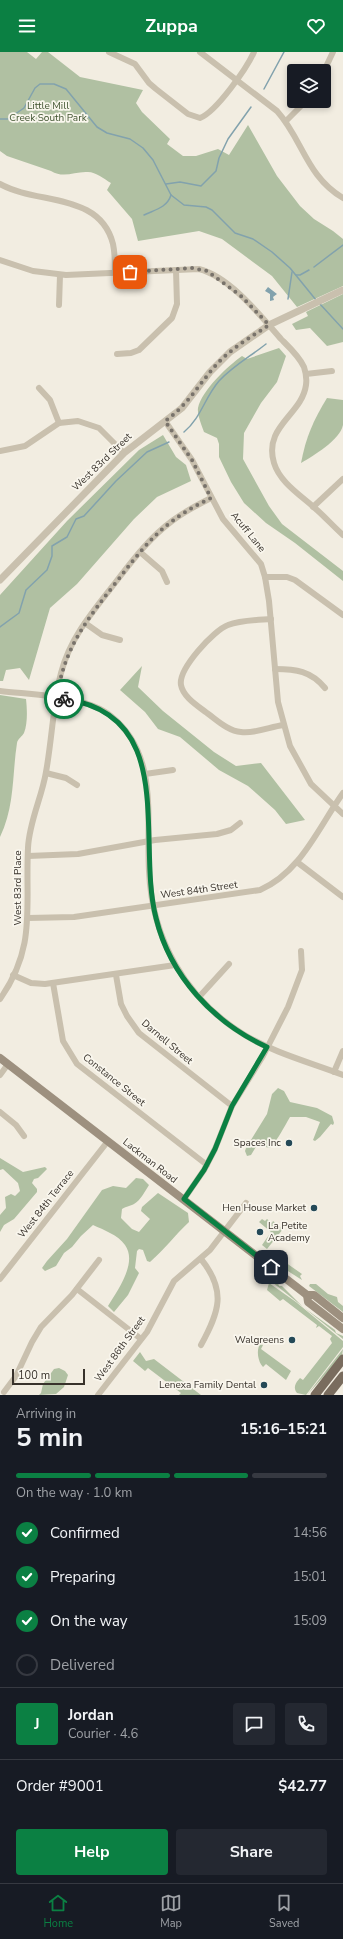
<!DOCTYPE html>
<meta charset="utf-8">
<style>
:root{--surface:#171b24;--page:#242831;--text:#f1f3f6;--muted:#9ea1a6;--line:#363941;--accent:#0b8043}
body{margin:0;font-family:"Nunito Sans",sans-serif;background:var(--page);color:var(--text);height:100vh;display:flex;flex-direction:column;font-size:15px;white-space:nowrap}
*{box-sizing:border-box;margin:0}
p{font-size:13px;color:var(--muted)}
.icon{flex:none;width:22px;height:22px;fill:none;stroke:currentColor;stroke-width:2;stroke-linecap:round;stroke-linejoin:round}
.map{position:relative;height:1343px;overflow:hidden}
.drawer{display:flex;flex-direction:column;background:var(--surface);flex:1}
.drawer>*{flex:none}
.fabs{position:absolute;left:287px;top:12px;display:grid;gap:8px}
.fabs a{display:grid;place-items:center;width:44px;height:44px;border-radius:4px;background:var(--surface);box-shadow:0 2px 6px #0003;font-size:20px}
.scale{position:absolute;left:12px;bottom:10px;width:73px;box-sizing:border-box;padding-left:4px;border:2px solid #38322b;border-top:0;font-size:11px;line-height:14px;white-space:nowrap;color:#38322b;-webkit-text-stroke:3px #f9f6ed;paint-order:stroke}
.pin{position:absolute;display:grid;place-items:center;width:34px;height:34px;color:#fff;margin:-17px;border-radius:8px;box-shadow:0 2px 6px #0006}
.courier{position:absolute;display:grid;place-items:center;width:40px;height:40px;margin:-20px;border:3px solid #0b8043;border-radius:50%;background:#fff;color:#222;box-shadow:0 1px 5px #0007}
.overview em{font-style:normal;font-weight:700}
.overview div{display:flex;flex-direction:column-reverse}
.overview{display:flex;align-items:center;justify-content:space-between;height:68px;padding:0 16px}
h1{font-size:26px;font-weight:700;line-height:30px}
.bar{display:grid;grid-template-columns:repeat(4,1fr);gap:6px 4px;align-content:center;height:48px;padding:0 16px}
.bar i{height:5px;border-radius:3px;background:var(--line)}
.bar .on{background:var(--accent)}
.bar p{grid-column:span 4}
.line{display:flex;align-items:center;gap:10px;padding:0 16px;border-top:1px solid var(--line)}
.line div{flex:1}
.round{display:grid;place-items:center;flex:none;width:42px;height:42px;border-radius:4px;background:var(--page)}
ol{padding:0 16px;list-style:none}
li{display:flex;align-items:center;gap:12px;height:44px}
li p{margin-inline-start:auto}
li .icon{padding:4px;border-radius:50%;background:var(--accent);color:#fff;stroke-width:4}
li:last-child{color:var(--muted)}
li i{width:22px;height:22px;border:2px solid var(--line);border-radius:50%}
.primary-button{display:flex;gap:8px;margin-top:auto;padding:8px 16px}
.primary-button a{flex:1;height:46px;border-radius:4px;background:var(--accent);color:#fff;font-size:16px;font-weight:700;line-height:46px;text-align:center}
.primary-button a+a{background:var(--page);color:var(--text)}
header{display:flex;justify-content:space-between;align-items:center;height:52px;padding:0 16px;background:var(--accent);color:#fff;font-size:18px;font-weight:700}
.tabs{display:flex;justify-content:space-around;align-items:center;height:56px;border-top:1px solid var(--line);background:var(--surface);font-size:11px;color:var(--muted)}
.tabs a{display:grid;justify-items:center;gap:2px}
.tabs .on{color:var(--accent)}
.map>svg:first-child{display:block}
.green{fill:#b0c0a2}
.water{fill:#82a2ad}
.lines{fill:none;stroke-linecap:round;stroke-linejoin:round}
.stream{stroke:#82a2ad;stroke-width:1.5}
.minor{stroke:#c9c0ae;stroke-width:6}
.tertiary{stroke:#c9c0ae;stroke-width:7}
.secondary{stroke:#9d907f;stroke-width:8}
.primary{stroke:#796c5e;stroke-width:9}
.done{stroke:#79736b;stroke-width:4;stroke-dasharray:0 7.2}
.route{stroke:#0b8043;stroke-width:5}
.poi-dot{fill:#244957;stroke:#f9f6ed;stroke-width:1.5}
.labels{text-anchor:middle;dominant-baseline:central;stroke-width:3.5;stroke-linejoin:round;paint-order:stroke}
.park-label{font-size:10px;fill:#415531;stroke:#f9f6ed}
.street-label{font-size:10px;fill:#38322b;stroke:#f9f6ed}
.poi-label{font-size:10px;fill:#38322b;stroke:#f9f6ed;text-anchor:end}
</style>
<header><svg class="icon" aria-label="menu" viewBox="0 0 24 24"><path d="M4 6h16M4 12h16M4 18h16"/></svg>Zuppa<svg class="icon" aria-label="heart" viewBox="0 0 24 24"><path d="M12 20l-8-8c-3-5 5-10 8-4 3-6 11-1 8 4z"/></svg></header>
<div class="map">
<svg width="343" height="1343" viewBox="0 0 343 1343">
<rect width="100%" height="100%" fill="#f2ede1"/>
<g class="green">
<path d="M0 0H27L36 7 42 0H48L80 25 143 38 136 51 142 60 170 87 167 92 183 104H196L218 97 229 103 248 73 277 124 300 154 314 167 333 179 343 187V234L297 255 272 224 222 187 199 179 138 189 132 167 107 138 111 131C104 127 96 120 88 120 75 119 64 127 51 119L7 104 0 99Z"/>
<path d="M343 242V290L327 294 310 276 296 278 292 272 308 264 306 260Z"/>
<path d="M279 296 286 304 277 330 261 351 244 381 243 407 269 454 282 472 343 519V529L295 491 266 471 244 451 231 430 219 405V392L217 386 204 380C202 374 197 363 198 356 202 338 228 314 242 304L247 307Z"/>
<path d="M327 346 343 348C343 356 343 366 343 373 340 388 313 404 301 411 306 385 313 369 327 346Z"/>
<path d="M163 383 176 405 186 413 191 429 157 445 134 467 77 532 50 556 29 628 20 616 6 618 3 629H0V543L67 469 139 398Z"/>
<path d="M142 614 138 635 163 659 214 700 236 714 261 711 305 768 286 772 275 758 248 734 219 718 180 685 158 677 145 660 120 638Z"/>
<path d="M0 643 26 647C27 656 28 671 24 681 22 685 18 686 17 691 12 723 15 754 0 785Z"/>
<path d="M278 1036 284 1039 290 1050 317 1056 332 1064 334 1071 333 1073 331 1072 320 1085 315 1089 313 1088 320 1070 306 1065H290C284 1075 279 1086 270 1096L257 1093 251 1103 247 1104 245 1099 246 1096 267 1062 272 1042Z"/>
<path d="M0 1106 23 1120 45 1115 47 1117 38 1126 34 1127 32 1131 37 1137V1140L14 1167 4 1173 0 1180V1163L6 1156 5 1145 11 1142 15 1144 20 1139 18 1131 3 1117 0 1118Z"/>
<path d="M136 1126 143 1127 149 1133C145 1139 141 1148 134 1152 130 1154 127 1154 122 1157L121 1166 132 1177 139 1180 150 1167 141 1159 142 1155 158 1141 188 1161 189 1170C175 1183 164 1198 150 1210L147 1209 143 1198 139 1197 137 1199 135 1216 139 1221 128 1243 114 1260 108 1254C117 1239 138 1211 125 1193 118 1183 104 1178 93 1173L81 1184 72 1195 64 1201 56 1214 45 1219 42 1216 47 1209 67 1187 102 1138 113 1134 126 1136Z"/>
<path d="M262 1167 265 1169 267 1167 272 1171 273 1169 283 1177 267 1197 262 1193 271 1180 259 1170Z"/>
<path d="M282 1208 302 1222 300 1224 302 1228 280 1214Z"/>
<path d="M272 1230 278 1231 279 1234H282L303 1255 335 1278 336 1281 343 1284V1287Z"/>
<path d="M269 1231 296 1250 343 1289V1295L306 1343 297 1341C293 1336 295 1331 300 1326L303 1328 332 1291 330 1287 332 1284 319 1274 316 1276 317 1273 283 1247 280 1249 267 1238Z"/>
<path d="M310 1232H316L328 1242 337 1245 338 1250 343 1254V1260L309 1234Z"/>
<path d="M260 1292 263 1293 261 1297 291 1319 286 1328 266 1312 263 1315C258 1310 256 1298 260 1292Z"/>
<path d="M343 1297 342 1304 307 1343Z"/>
<path d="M140 1300 146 1309 154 1307 201 1343H179L181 1341 148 1316 145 1319 133 1309Z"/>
<path d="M59 1316 65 1319 68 1323 64 1335 56 1342 39 1343 41 1341 43 1332 54 1317Z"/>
</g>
<path class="water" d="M268 235 277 242 273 245 274 248 270 249V242L265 239Z"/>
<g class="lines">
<g class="stream">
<path d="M264 37 284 0"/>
<path d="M0 67H8L24 56 35 36 40 32H54L66 37 97 75 107 81 130 87 143 96 153 108 171 143 184 153 206 155 212 158 235 181 253 187 272 200 290 216 316 248"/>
<path d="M166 132 180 130 201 134 216 119 219 106 228 87 251 55"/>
<path d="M144 163C154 158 167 156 171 143"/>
<path d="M314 215 343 193"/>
<path d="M296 223H300L309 218"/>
<path d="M288 247 292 220"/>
<path d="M320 252 343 277"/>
<path d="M184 380C201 366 205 345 219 329 233 314 251 304 266 292"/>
<path d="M0 575 19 561 26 538 47 518 52 504V494L67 485 76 467 84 464 116 429 147 400 169 390"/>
</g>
<g class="minor">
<path d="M109 0 135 12 149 31 156 37 188 62 200 66C216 60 247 16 254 0"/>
<path d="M200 0 277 59C303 88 306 124 343 146"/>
<path d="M324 19 333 0"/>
<path d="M286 69 306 49"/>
<path d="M0 132C38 153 100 140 113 192 115 201 115 211 115 220"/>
<path d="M0 208 33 219 66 223 199 217C230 225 260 263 281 287 289 295 299 304 304 315 306 321 307 326 306 333 302 363 263 374 274 411 280 431 302 444 317 458 326 466 334 475 343 483"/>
<path d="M59 253 60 223"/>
<path d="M117 302 131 301 139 298 172 266 177 252 176 218"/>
<path d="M306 322 332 319"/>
<path d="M39 336 50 348 59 371"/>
<path d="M165 369 192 408 223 467 261 512 265 525 269 549 278 650 290 694 311 732 343 762"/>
<path d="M0 399 25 394 59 371 78 369 99 376 124 401"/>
<path d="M313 455 343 427"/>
<path d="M140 500 162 519 167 530"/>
<path d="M265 525H287L295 528 343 563"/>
<path d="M271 567C257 568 241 568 228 573 214 578 178 617 181 633 183 645 198 654 207 661 217 668 228 679 241 680 254 682 270 675 283 673"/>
<path d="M85 571 102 583 120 588"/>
<path d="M275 617C296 617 311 619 325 636"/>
<path d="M0 639C33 643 85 643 111 664 159 702 146 765 149 819 152 887 185 946 243 982 274 1001 309 1010 343 1023"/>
<path d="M46 721 66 726 77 733"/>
<path d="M145 722 173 718"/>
<path d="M28 804 78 802 155 788 217 782 231 778 240 771"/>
<path d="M297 810 343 845"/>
<path d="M28 866 74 865 260 838C301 820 318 776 343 741"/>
<path d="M13 923 31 931 45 932 175 913"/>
<path d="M116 923 121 952 127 964 139 981 232 1054"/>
<path d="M53 931 63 989 77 1012 207 1113"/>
<path d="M199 945 229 912"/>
<path d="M0 947C37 895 25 854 28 796 29 770 42 745 46 720 52 687 53 653 61 621 70 586 93 559 115 531 132 509 149 486 172 469 184 460 197 453 211 446"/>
<path d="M334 1020 343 999"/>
<path d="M0 1023 8 1012"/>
<path d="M0 1060 16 1073 24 1084"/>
<path d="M184 1147 204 1118 215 1097 232 1054 263 1004 288 955 302 918 301 899"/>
<path d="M0 1227 108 1089"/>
<path d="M77 1237 141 1287"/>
<path d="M201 1293C219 1260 227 1239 201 1207"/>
<path d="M4 1340 16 1324 32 1290 41 1275 72 1243 99 1208"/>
<path d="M98 1343 147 1280 174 1229 210 1198 246 1151"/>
</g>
<path class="tertiary" d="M0 528 124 401 182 356 210 320 230 300 269 273 343 238"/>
<g class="secondary">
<path d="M0 1006 307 1243H314L343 1266"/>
<path d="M307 1243 308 1250 343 1277"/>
</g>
<g class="primary">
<path d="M315 1343 343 1307"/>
<path d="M328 1343 343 1324"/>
</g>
</g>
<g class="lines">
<path class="done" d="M64 647 57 646C63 597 88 566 118 528 134 507 150 486 171 470 184 460 197 453 211 446L192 408 165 369C187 354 199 332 217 312 232 296 251 285 269 273L241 244 207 219 192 216 130 220"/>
<path class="route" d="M64 647C179 662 136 789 156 866 170 924 214 971 267 995L232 1054 215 1097 204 1118 184 1147 271 1215"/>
</g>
<g class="poi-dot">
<circle cx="289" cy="1091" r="4"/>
<circle cx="314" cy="1156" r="4"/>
<circle cx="260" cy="1180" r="4"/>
<circle cx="292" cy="1288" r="4"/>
<circle cx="264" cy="1333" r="4"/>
</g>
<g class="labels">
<g class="park-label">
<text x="48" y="54">Little Mill<tspan x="48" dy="12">Creek South Park</tspan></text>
</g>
<g class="street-label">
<text transform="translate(102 410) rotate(-44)">West 83rd Street</text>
<text transform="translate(248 480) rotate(51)">Acuff Lane</text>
<text transform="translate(18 836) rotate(-90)">West 83rd Place</text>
<text transform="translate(199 838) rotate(-8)">West 84th Street</text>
<text transform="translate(167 990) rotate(40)">Darnell Street</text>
<text transform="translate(114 1028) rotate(39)">Constance Street</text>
<text transform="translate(150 1109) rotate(38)">Lackman Road</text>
<text transform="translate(46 1152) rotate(-52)">West 84th Terrace</text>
<text transform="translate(120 1297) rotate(-54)">West 86th Street</text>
</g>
<g class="poi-label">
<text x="281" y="1091">Spaces Inc</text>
<text x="306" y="1156">Hen House Market</text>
<text x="268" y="1174" text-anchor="start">La Petite<tspan x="268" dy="12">Academy</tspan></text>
<text x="284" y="1288">Walgreens</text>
<text x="256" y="1333">Lenexa Family Dental</text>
</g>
</g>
</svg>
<div class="fabs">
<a><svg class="icon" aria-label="layers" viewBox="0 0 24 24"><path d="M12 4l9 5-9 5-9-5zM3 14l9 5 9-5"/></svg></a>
</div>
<div class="scale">100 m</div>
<div class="pin" style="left:130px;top:220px;background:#ea580c"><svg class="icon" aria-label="bag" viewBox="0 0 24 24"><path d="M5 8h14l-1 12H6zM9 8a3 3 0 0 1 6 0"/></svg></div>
<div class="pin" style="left:271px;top:1215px;background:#1f2937"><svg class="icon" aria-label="home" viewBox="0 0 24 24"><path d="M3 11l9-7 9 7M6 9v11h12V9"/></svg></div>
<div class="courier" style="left:64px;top:647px"><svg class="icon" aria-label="bike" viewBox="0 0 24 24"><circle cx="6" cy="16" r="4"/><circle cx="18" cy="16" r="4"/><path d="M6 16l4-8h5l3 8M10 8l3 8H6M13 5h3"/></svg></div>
</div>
<section class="drawer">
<div class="overview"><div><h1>5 min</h1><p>Arriving in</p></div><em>15:16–15:21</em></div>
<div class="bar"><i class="on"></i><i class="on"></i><i class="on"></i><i></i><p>On the way · 1.0 km</p></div>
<ol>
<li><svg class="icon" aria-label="check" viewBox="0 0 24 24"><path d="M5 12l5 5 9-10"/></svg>Confirmed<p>14:56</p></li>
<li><svg class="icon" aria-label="check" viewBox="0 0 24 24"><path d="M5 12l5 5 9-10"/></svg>Preparing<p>15:01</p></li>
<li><svg class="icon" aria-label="check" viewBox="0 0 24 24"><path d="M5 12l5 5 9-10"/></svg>On the way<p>15:09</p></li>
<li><i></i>Delivered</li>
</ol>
<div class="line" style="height:72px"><b class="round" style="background:var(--accent);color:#fff">J</b><div><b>Jordan</b><p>Courier · 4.6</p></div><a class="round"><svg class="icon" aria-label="chat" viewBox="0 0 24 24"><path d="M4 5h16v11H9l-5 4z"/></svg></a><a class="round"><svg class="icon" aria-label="phone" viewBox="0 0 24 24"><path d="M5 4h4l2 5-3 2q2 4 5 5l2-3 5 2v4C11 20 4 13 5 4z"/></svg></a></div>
<div class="line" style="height:52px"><div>Order #9001</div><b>$42.77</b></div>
<div class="primary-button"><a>Help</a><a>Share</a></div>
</section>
<nav class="tabs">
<a class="on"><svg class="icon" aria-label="home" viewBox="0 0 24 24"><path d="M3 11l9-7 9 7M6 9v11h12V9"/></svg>Home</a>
<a><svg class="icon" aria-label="map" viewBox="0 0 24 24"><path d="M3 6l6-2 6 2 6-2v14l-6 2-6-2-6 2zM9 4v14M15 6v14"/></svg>Map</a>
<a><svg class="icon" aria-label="saved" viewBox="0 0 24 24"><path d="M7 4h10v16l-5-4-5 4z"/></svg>Saved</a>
</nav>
